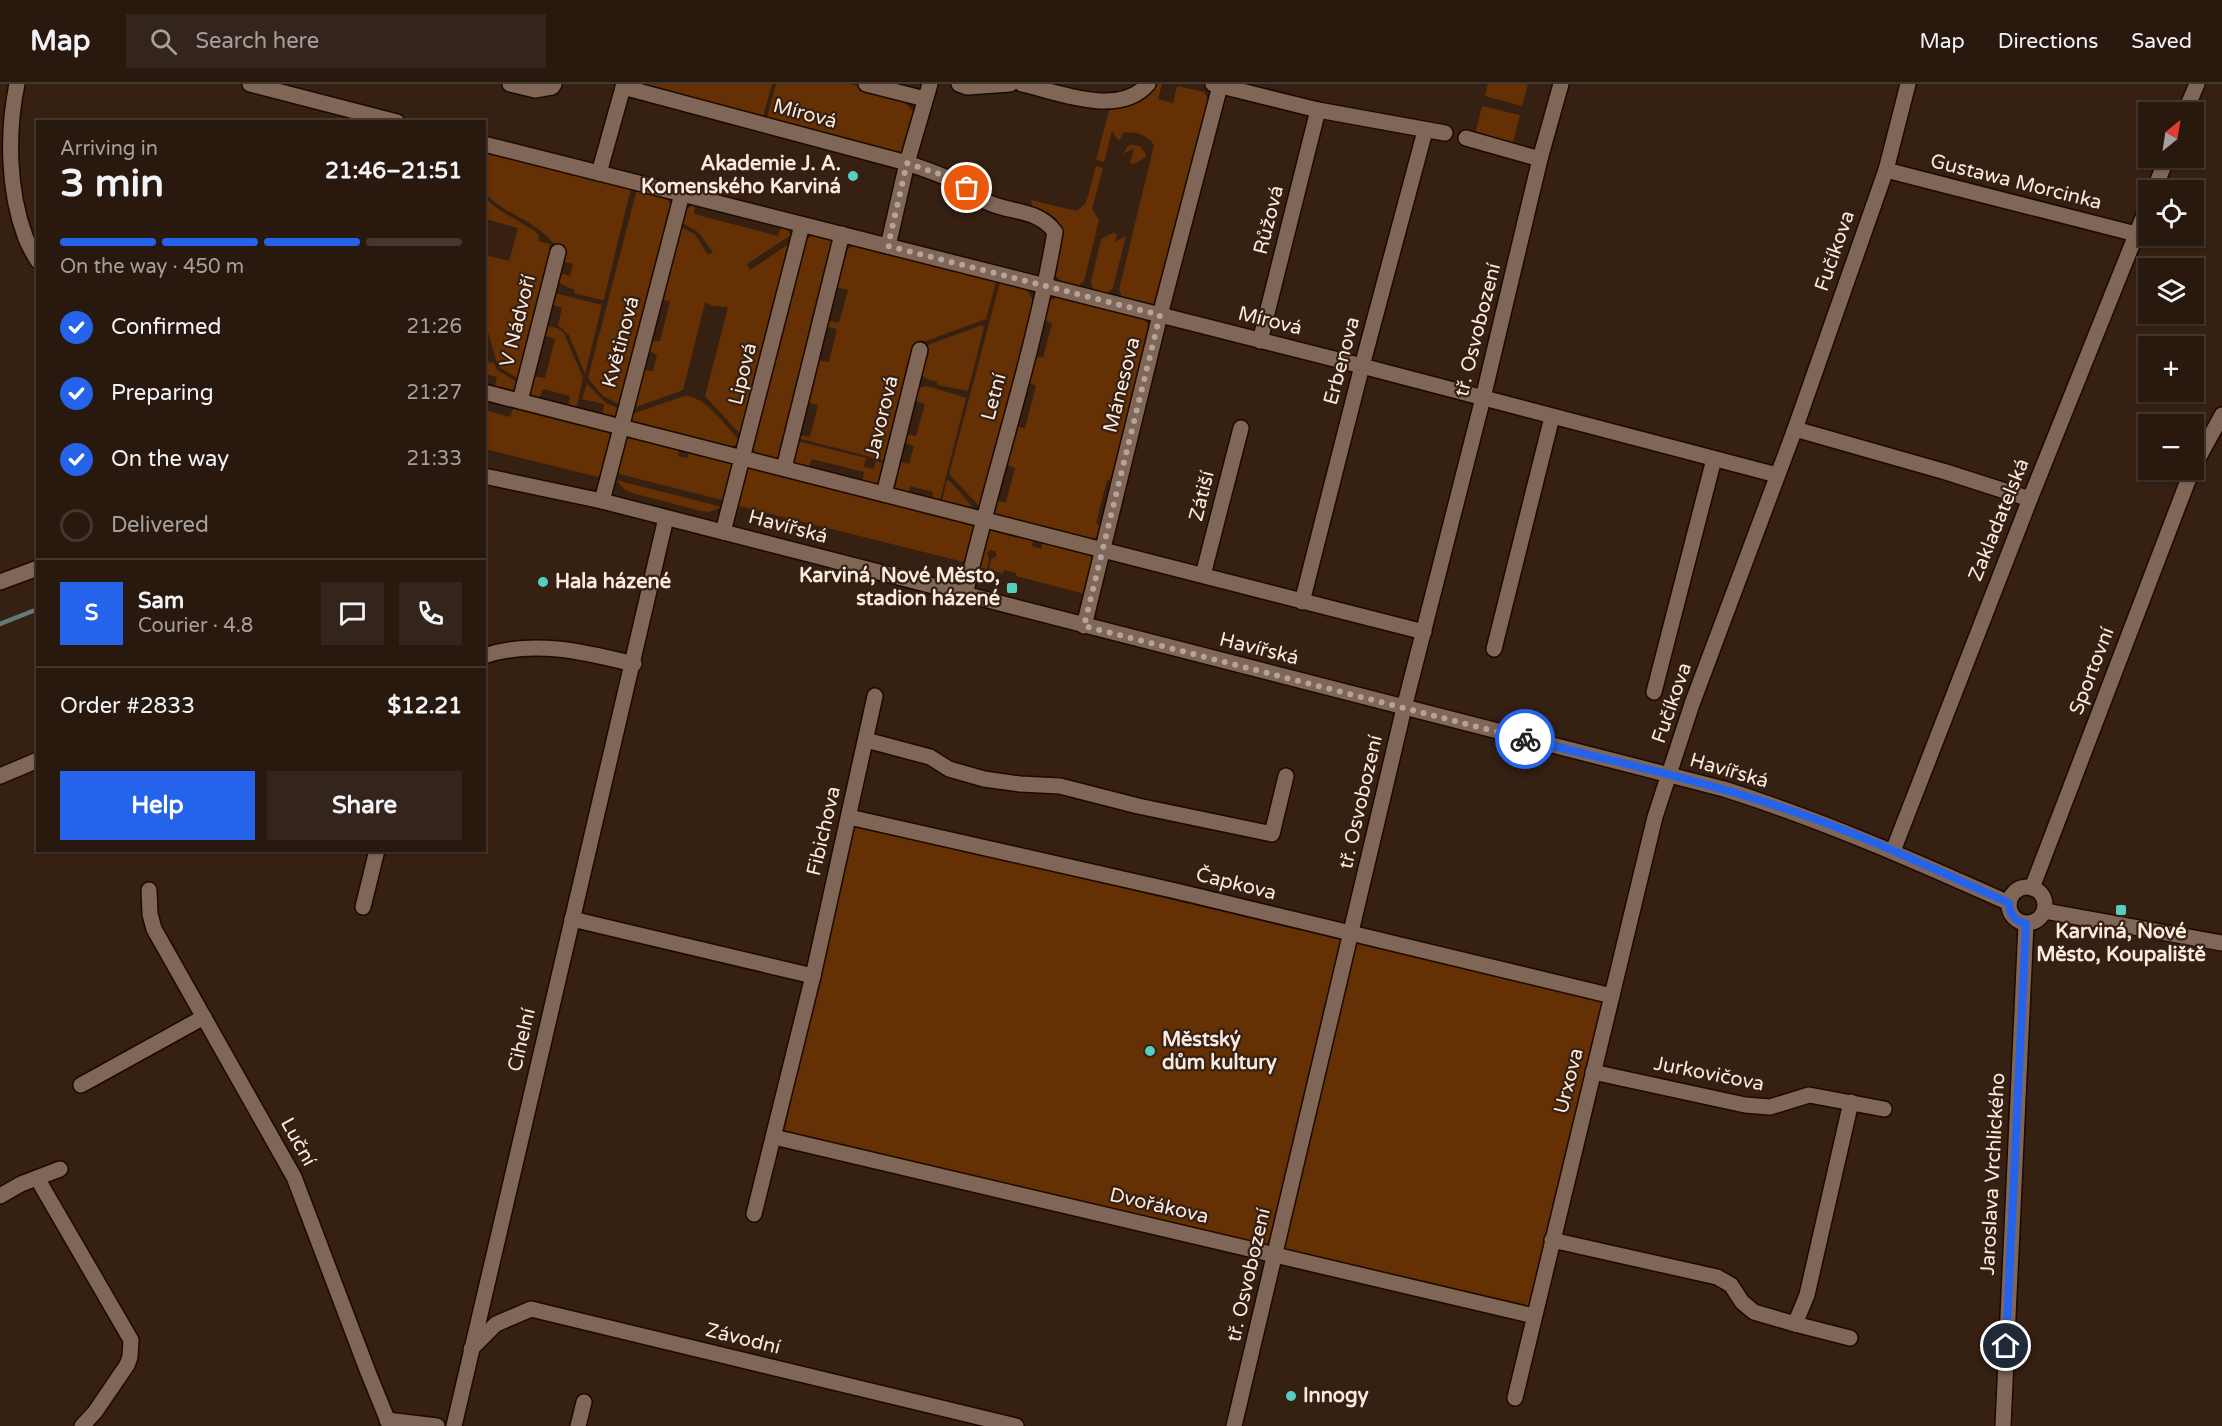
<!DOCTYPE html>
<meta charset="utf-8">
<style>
:root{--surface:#28180e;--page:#34251c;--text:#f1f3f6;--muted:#a5a09e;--line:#44372e;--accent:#2563eb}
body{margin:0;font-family:"Varela Round",sans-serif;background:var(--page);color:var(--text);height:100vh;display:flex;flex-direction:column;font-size:22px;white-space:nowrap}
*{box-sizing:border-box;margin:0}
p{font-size:20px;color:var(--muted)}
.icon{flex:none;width:33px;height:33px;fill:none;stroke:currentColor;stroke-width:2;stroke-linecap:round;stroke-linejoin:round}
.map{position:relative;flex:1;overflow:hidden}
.details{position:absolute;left:36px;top:36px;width:450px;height:732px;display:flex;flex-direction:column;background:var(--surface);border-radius:0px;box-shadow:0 2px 4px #0004,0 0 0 2px var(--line)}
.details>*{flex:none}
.needle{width:39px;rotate:30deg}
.tools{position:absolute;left:2138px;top:18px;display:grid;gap:12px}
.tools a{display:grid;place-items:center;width:66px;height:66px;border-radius:0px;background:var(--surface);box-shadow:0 2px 4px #0004,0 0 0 2px var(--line);font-size:30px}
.pin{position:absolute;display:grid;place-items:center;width:51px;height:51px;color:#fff;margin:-26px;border:3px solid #fff;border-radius:50%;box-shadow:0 2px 6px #0007}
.courier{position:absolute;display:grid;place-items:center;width:60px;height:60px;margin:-30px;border:4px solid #2563eb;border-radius:50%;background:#fff;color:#222;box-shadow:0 2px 8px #0007}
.head em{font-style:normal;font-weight:700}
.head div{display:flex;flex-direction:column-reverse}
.head{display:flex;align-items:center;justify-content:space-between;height:102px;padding:0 24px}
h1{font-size:39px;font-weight:700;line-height:45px}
.bar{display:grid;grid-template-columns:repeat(4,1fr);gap:9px 6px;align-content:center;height:72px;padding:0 24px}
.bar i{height:8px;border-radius:4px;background:var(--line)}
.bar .selected{background:var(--accent)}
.bar p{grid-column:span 4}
.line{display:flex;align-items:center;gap:15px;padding:0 24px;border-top:2px solid var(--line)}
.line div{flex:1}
.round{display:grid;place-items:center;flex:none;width:63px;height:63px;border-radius:0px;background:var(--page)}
ol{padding:0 24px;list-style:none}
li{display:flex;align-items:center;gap:18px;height:66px}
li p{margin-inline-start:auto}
li .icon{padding:6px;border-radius:50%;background:var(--accent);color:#fff;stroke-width:4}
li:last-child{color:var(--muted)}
li i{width:33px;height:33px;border:3px solid var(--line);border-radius:50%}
.action{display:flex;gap:12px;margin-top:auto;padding:12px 24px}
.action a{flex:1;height:69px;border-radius:0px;background:var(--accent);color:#fff;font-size:24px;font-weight:700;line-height:69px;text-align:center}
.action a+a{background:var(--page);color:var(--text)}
header{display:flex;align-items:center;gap:36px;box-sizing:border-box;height:84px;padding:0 30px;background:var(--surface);border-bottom:2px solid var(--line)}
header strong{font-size:28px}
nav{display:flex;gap:33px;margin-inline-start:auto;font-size:21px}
.search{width:420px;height:54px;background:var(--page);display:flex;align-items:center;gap:15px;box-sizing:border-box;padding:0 21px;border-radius:0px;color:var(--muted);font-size:22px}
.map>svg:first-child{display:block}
.green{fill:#653003}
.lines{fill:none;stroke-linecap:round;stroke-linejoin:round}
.stream{stroke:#617b75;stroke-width:4.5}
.minor-casing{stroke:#1c0900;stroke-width:18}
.minor{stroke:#7f6656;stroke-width:15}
.done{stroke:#b4a399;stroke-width:6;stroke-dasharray:0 10.8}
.route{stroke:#2563eb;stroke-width:8}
.poi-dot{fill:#57cec2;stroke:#352012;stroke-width:2}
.labels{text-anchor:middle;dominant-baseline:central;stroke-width:4.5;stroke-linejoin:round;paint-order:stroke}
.street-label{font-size:20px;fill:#f9eae1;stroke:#352012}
.poi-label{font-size:20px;font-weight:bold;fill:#f9eae1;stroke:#352012;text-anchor:start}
</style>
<header>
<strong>Map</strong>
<div class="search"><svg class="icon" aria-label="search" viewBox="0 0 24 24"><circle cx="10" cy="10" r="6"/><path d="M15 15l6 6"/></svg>Search here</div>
<nav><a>Map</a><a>Directions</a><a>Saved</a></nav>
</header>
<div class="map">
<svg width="2222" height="1342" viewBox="0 0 2222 1342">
<rect width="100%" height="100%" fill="#352012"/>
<g class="green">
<path d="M632 0H772L762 36Z"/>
<path d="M776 0H850L906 15 905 18 913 28 901 73 766 37Z"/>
<path d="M1155 0H1162L1158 15 1173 19 1177 2 1204 8 1210 19 1157 217 1152 220 1122 213 1119 206 1154 61C1148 51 1134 46 1123 49L1119 57 1112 47 1104 78 1096 76 1110 23Z"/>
<path d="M1488 0H1528L1522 22 1485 12Z"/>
<path d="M1482 22 1520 31 1512 61 1475 51Z"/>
<path d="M1132 61 1140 62 1145 69 1146 73 1134 80 1130 79 1134 64 1123 70 1128 62Z"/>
<path d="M492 68 631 104 604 215 602 216 574 209 575 206 561 200 557 188 570 192 573 180 560 177 559 166C555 160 541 146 535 143 518 131 498 125 485 108L484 71Z"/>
<path d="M1096 82 1103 84 1092 125 1099 136 1084 197 1079 202 1062 198 1056 192 1055 185 1062 148 1056 134 1033 123 1031 116 1077 127 1086 119Z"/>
<path d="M637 105 666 113 672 122 620 321 603 312 588 294Z"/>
<path d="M484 113 498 125 535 147 539 152 538 157 550 160 549 165 555 167 520 296 498 282 484 235 485 171 509 177 518 144 485 135Z"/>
<path d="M693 121 695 123 694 130 778 152 781 142 786 144 791 151 747 180 750 186 790 159 741 351 705 312 728 223 713 222 705 218 683 306 634 324 642 286 653 287 657 271 648 266 650 257H660L670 218 661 215 680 143 695 150 708 171 713 168 698 148 679 137 684 126Z"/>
<path d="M1113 149 1117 150 1115 158 1126 152 1113 204 1107 210 1093 206 1091 198 1101 155Z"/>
<path d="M815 150 827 152 834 161 782 370 771 376 756 370 751 360 805 156Z"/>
<path d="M855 161 995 197 996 198 986 235 926 257 919 256 888 375 886 377 794 353 799 351 810 353 818 321 807 318 817 276 829 278 837 245 825 242 827 236 839 239 848 206 836 203 843 168Z"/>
<path d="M1000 198C1016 201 1032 202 1034 223L980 423 949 390Z"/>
<path d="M558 210 602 221 585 290 569 251 558 241 562 224 551 220 553 212Z"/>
<path d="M1062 212 1143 234 1151 244 1115 394 1107 396 1096 439 1102 444 1099 452 1089 457 997 434 993 427 995 417 1006 418 1015 384 1005 380 1013 346 1018 343 1025 344 1036 302 1027 297 1034 273H1043L1052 240 1043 235 1049 217Z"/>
<path d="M544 241 557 244 564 249 583 294 576 326 568 322 570 312 543 305 539 315 528 312 532 292 545 294 555 255 543 251Z"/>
<path d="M982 241 984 243 968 307 937 301V298C930 296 924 295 920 288L925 262Z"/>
<path d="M484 277 494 279 497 286 519 299 515 308 493 307 497 293 485 290Z"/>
<path d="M587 300 606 319 620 325 619 329 610 335 602 332 604 320 582 315Z"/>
<path d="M927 302 966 314 939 420 931 418 933 408 910 402 907 412 896 407 893 403 898 377 909 380 914 362 903 358 905 350 916 352 925 320 914 317 918 304Z"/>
<path d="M684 312C706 312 724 340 738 355V359L729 365 636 341 632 337V330Z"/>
<path d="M514 322 607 344C618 358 606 376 601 391L598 393 485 365 484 326 510 333Z"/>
<path d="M632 351 680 361 678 372 687 374 690 364 729 376 733 383 726 417 615 389 624 356Z"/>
<path d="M797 357 866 374 864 383 874 385 876 377 885 380 881 397 875 401 862 400 864 388 812 375 808 386 796 381 793 377Z"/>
<path d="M747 382 970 437C980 448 971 466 968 479L735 421Z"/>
<path d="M616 396 722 423 709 428 701 427 632 409 624 405Z"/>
<path d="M947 396 950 397 975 426 941 421Z"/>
<path d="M991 445 1034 451 1032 462 1041 465 1044 454 1090 469 1093 477 1085 510 1016 492V489L1004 486 1003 489 989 486 991 475 997 472 995 467 990 466 987 469 989 475 987 485 978 483 988 448Z"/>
<path d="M855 741 1604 918 1529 1226 784 1048Z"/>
</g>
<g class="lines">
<path class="stream" d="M0 540 38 525"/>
<g class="minor-casing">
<g id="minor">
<path d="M17 0C7 48 8 106 25 152 28 161 33 169 38 177"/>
<path d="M250 0 397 38"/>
<path d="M510 0 535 6 552 3 554 0"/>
<path d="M866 0 925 15"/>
<path d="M959 0 967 3 1010 0"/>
<path d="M1022 0C1058 8 1119 34 1148 0"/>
<path d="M1213 0 1318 26 1445 49"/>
<path d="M623 3 907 79C927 86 946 92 964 102 971 106 977 112 983 116 1007 130 1037 123 1055 148 1034 271 993 390 965 511"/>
<path d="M2185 28 2197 0"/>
<path d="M1466 54 1540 75"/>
<path d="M484 60 1362 282 1777 391"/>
<path d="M1886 86 2136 150"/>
<path d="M599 89 624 0"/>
<path d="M2154 106 2167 74"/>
<path d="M888 162 907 79 930 0"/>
<path d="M1260 257 1318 26"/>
<path d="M484 308 1424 548"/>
<path d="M520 317 558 168"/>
<path d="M1795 345 1946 388 2030 415"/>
<path d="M784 384 842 150"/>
<path d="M2193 384 2222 331"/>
<path d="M484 392 602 417 1724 705C1822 736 1915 777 2009 819"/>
<path d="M884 410 920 266"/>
<path d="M602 417 682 110"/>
<path d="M723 448 802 141"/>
<path d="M1203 491 1241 344"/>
<path d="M0 498 38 484"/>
<path d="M1302 518 1362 282 1425 47"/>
<path d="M1084 542 1160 231 1220 2"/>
<path d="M1494 565 1552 333"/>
<path d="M484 572C534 555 585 568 634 580"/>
<path d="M1654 608 1714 375"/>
<path d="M866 656 930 673 949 685 984 695 1020 700 1060 702 1138 722 1272 750 1286 692"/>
<path d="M0 692 38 676"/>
<path d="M849 733 1176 807 1612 912"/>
<path d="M1893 767 2030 415 2148 121"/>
<circle cx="2027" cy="821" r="18"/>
<path d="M2032 804 2192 386"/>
<path d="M149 806 150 830 154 845 294 1093 368 1288 390 1342"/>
<path d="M363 823 377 766"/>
<path d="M2045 827 2222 859"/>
<path d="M572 835 813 892"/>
<path d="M1593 988 1745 1021 1770 1023 1809 1011 1884 1025"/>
<path d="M81 1001 204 933"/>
<path d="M774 1053 1534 1232"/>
<path d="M37 1094 131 1256 130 1273 127 1281 95 1328 82 1342"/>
<path d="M0 1112 21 1100 60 1085"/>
<path d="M754 1130 813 892 875 612"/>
<path d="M1552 1156 1717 1193 1731 1201 1742 1218 1754 1228 1795 1240 1807 1211 1851 1018"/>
<path d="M1795 1240 1850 1254"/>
<path d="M471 1265 496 1240 531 1225 1016 1342"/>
<path d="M1515 1314 1655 733 1692 620 1795 345 1886 86 1908 0"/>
<path d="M387 1336 437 1342"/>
<path d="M454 1342 666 434"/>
<path d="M578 1342 584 1318"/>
<path d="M1234 1342 1404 624 1483 314 1540 75 1561 0"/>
<path d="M2003 1342 2026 840"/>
</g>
</g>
<use href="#minor" class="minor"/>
</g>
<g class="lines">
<path class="done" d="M967 104 945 92 907 79 888 162 1160 231 1084 542 1525 655"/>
<path class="route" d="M1525 655C1612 677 1701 696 1786 725 1862 750 1936 786 2009 819 2009 830 2015 837 2026 840L2006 1262"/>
</g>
<g class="poi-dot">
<circle cx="853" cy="92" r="6"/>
<circle cx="543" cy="498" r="6"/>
<rect x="1006" y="498" width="12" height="12" rx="3"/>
<rect x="2115" y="820" width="12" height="12" rx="3"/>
<circle cx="1150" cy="967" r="6"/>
<circle cx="1291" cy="1312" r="6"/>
</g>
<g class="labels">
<g class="street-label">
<text transform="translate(805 30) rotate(15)">Mírová</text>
<text transform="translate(2016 98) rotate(14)">Gustawa Morcinka</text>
<text transform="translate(1269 136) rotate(-76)">Růžová</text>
<text transform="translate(1835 167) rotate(-71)">Fučíkova</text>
<text transform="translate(518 237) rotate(-76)">V Nádvoří</text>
<text transform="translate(1270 237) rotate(14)">Mírová</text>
<text transform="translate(1478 246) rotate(-76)">tř. Osvobození</text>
<text transform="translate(621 258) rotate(-75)">Květinová</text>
<text transform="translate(1342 277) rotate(-75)">Erbenova</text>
<text transform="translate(743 290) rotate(-76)">Lipová</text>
<text transform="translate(1122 301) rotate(-76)">Mánesova</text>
<text transform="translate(994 313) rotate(-75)">Letní</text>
<text transform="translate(882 333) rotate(-76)">Javorová</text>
<text transform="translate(1202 412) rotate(-76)">Zátiší</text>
<text transform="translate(1999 436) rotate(-68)">Zakladatelská</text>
<text transform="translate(788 443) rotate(15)">Havířská</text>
<text transform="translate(1259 565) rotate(14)">Havířská</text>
<text transform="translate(2092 587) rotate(-69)">Sportovní</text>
<text transform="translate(1672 619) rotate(-71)">Fučíkova</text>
<text transform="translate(1729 687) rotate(16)">Havířská</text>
<text transform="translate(1361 718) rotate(-77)">tř. Osvobození</text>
<text transform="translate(824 747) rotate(-77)">Fibichova</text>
<text transform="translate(1236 800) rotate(14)">Čapkova</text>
<text transform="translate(522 956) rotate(-77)">Cihelní</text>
<text transform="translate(1709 990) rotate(11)">Jurkovičova</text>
<text transform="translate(1569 997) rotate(-76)">Urxova</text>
<text transform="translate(298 1058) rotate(61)">Luční</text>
<text transform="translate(1993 1090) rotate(-87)">Jaroslava Vrchlického</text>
<text transform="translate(1159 1122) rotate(13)">Dvořákova</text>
<text transform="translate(1249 1191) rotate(-77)">tř. Osvobození</text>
<text transform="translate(743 1255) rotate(14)">Závodní</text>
</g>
<g class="poi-label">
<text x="841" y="80" text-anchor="end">Akademie J. A.<tspan x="841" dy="23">Komenského Karviná</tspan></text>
<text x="1000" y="492" text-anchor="end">Karviná, Nové Město,<tspan x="1000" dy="23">stadion házené</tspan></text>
<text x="555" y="498">Hala házené</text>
<text x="2121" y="848" text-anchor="middle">Karviná, Nové<tspan x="2121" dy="23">Město, Koupaliště</tspan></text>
<text x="1162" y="956">Městský<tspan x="1162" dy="23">dům kultury</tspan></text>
<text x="1303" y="1312">Innogy</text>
</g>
</g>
</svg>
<div class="tools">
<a><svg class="needle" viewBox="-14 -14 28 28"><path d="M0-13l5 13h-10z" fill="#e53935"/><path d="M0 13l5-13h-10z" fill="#a5a09e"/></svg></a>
<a><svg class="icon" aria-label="locate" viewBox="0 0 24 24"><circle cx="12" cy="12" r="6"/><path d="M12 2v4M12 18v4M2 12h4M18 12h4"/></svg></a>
<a><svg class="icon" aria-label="layers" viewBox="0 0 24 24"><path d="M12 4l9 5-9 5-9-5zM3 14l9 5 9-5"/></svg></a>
<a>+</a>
<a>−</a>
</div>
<div class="pin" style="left:967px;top:104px;background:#ea580c"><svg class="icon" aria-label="bag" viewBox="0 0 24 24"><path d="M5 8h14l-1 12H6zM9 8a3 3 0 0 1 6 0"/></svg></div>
<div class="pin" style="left:2006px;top:1262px;background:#1f2937"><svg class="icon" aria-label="home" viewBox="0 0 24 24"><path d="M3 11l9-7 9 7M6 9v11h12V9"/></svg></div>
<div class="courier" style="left:1525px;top:655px"><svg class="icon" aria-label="bike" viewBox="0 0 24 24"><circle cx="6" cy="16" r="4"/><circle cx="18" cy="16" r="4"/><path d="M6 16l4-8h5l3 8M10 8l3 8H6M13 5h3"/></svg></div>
<section class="details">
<div class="head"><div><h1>3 min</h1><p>Arriving in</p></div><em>21:46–21:51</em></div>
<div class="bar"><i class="selected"></i><i class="selected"></i><i class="selected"></i><i></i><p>On the way · 450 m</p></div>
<ol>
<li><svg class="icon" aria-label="check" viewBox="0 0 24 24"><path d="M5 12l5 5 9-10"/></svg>Confirmed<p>21:26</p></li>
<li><svg class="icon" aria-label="check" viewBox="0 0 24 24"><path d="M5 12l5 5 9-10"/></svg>Preparing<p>21:27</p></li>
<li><svg class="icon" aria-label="check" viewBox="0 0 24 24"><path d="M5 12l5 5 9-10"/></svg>On the way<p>21:33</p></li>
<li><i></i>Delivered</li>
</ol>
<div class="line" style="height:108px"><b class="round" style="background:var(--accent);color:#fff">S</b><div><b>Sam</b><p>Courier · 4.8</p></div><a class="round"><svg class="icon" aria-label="chat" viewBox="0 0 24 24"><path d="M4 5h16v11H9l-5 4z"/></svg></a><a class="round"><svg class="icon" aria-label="phone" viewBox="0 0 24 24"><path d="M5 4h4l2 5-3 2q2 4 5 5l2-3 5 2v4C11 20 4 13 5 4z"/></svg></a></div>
<div class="line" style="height:78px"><div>Order #2833</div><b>$12.21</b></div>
<div class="action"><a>Help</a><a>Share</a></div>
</section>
</div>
